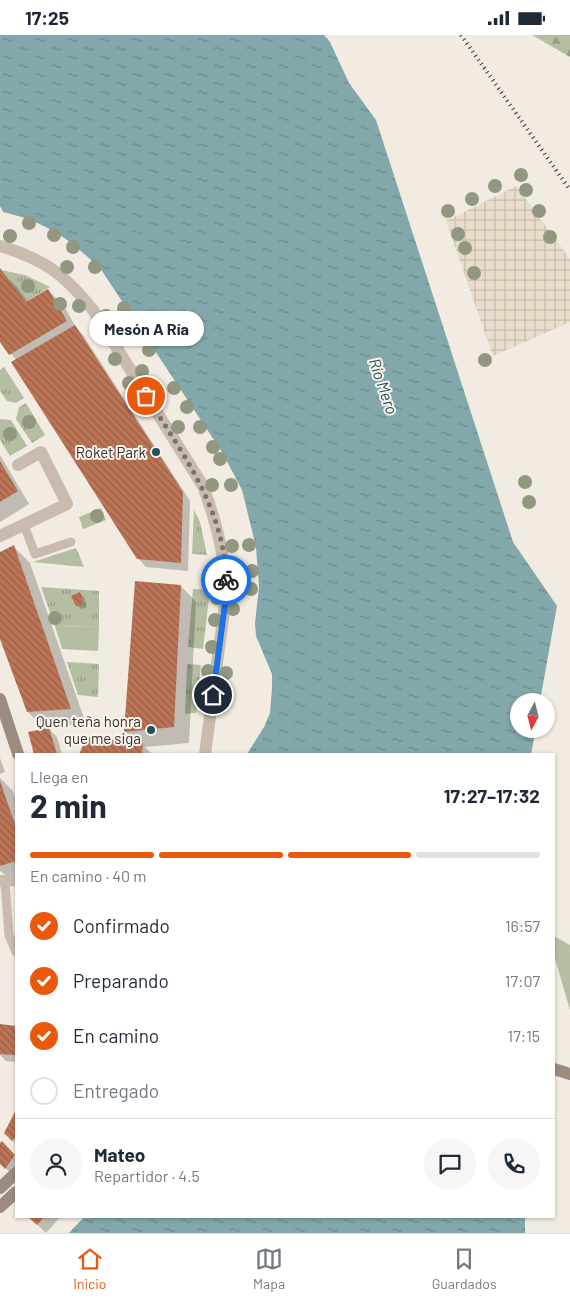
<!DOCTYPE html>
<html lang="es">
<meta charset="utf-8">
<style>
:root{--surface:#fff;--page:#f6f6f7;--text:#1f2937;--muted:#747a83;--line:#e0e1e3;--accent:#ea580c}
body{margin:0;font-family:Barlow,sans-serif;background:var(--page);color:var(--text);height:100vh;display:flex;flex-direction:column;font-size:19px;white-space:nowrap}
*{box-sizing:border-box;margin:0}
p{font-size:16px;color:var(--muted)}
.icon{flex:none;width:28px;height:28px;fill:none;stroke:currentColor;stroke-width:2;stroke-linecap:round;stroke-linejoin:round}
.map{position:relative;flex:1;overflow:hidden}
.details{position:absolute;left:15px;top:718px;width:540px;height:465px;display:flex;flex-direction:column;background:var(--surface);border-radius:0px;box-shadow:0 1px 4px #0004}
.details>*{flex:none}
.needle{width:32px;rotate:187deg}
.tools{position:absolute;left:510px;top:658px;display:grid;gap:10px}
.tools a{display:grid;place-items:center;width:45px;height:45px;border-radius:50%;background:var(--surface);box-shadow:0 1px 4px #0004;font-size:25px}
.pin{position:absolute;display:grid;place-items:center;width:42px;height:42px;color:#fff;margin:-21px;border:2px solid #fff;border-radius:50%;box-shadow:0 1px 5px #0007}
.courier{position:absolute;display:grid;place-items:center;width:50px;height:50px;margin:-25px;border:4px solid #1a73e8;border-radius:50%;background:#fff;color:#222;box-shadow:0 1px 6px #0007}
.bubble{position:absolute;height:35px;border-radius:18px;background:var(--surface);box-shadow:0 1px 4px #0004;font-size:16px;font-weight:700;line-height:35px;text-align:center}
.head em{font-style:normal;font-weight:700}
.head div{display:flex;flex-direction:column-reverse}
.head{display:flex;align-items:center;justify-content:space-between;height:85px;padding:0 15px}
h1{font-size:32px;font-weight:700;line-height:38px}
.bar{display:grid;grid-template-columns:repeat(4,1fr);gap:8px 5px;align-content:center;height:60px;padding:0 15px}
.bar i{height:6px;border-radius:4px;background:var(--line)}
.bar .active{background:var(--accent)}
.bar p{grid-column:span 4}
.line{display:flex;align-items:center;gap:12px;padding:0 15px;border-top:1px solid var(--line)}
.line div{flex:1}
.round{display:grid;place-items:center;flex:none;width:52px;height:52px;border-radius:26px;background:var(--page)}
ol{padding:0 15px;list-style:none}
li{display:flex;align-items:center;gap:15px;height:55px}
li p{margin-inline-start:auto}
li .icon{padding:5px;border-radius:50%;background:var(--accent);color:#fff;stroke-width:4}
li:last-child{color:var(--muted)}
li i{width:28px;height:28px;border:2px solid var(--line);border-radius:50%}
.status{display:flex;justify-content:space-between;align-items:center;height:35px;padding:0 25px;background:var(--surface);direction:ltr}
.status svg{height:14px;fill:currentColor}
.tab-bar{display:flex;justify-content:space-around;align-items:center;height:70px;border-top:1px solid var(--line);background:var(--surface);font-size:14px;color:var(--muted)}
.tab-bar a{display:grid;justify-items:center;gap:2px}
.tab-bar .active{color:var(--accent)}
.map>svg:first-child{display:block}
.grass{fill:url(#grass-tufts)}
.forest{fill:url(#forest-firs)}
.green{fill:#b4bfa2}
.plaza{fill:url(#plaza-grid)}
.water{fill:url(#water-ripples)}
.shadow{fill:#0003}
.building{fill:url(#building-back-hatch)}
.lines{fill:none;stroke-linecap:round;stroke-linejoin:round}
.lane{stroke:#c9bbae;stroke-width:9}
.street{stroke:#c9bbae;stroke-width:12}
.secondary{stroke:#9c8b7f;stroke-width:12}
.rail{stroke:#38302b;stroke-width:4;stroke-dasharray:1 4;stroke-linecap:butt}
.tree{fill:#929880}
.done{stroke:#79716b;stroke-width:5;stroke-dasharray:0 9}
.route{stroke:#1a73e8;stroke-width:6}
.poi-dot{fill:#245056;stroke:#f9f4ed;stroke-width:2}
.labels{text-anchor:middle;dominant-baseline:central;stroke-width:4;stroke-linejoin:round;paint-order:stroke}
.poi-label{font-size:15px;fill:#38302b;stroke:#f9f4ed;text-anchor:end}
.water-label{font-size:16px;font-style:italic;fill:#245056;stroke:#f9f4ed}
</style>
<div class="status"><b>17:25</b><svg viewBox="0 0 49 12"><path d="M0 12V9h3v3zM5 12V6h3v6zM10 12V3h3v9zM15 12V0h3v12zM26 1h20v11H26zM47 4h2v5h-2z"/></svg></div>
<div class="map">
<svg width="570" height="1198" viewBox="0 0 570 1198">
<defs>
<pattern id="grass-tufts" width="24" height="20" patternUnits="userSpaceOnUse" patternTransform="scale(1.25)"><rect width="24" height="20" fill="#b4bfa2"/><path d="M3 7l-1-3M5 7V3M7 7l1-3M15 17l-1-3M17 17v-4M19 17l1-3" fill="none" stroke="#939c84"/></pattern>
<pattern id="forest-firs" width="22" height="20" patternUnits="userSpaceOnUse" patternTransform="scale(1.25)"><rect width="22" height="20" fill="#b4bfa2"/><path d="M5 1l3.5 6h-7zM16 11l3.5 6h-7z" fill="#939c84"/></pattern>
<pattern id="plaza-grid" width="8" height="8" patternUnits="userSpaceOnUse" patternTransform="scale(1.25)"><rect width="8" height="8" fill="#e8dcca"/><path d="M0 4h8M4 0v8" fill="none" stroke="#c8bdae"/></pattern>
<pattern id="water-ripples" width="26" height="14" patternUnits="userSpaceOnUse" patternTransform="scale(1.25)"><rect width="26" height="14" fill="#82a8ac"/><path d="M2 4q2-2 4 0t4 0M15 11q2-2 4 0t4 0" fill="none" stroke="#6b898c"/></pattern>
<pattern id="building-back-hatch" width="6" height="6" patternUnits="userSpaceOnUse" patternTransform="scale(1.25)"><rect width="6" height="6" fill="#bb7455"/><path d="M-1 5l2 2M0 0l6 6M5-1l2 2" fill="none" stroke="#996047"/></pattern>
</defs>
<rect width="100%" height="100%" fill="#f1ebe1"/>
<g class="grass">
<path d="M1 235 25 240 50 252 26 267Z"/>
<path d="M4 332 24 363 16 368 7 366 0 356V335Z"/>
<path d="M26 368 45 400 32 408 16 384 19 372Z"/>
<path d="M0 384 11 385 27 411 10 421 0 405Z"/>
<path d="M101 473 106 485 83 494 79 482Z"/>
<path d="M194 475 200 487 207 520 192 519Z"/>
<path d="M76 513 84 532 33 527Z"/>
<path d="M41 552 99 556V592L55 591Z"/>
<path d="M193 554 210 555 203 614 188 612Z"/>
<path d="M67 627 99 629 98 662 78 660Z"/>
<path d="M187 629 201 630 196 678 185 679Z"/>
</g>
<path class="forest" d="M532 0H570V22Z"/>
<g class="green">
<path d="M55 591 99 592 98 616 62 614Z"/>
<path d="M554 901 570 910V975L554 920Z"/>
</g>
<path class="plaza" d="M516 151 570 224V287L493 321 446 186Z"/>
<g class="water">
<path d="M0 0H324L330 7 349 48 376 85 513 507 557 571 540 666H519V694H536L531 719H247L264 692 270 678 272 653V639L256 601 255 588 259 552 256 512 242 455 222 417 100 233C68 203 46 187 3 177L0 171Z"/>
<path d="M85 1181H525V1198H69Z"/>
</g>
<g class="shadow">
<path d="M0 236 17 252 28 267 48 255 64 271 77 294 83 300 190 466 188 536 146 532 138 523 16 325 0 304Z"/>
<path d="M0 420 29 469 0 487Z"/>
<path d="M14 512 30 528 86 689 47 692 57 702 62 719H35L46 695 28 677 0 601V518Z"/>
<path d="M181 551 196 567 189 708 145 712 152 719H80L137 708 125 696Z"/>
<path d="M80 559 84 562 87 572 81 574 77 570Z"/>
<path d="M0 723 5 737 0 739Z"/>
<path d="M0 743 13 756 16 765 15 846 0 836Z"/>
<path d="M0 991 16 992V1027L6 1026 0 1020Z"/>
<path d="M16 1078V1109L5 1097Z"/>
<path d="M2 1108 16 1123V1137L14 1141 0 1128V1109Z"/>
<path d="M28 1181H61L46 1198Z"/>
</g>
<g class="building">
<path d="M0 233 26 267 48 254 67 286 9 320 0 307Z"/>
<path d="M75 290 183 457 181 528 137 524 11 327Z"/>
<path d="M0 426 18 456 0 467Z"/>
<path d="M14 510 71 674 27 677 0 604V517Z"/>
<path d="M135 546 181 550 174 692 124 697Z"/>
<path d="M80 557 84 568 76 571 71 561Z"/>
<path d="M49 693 57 719H34L28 697Z"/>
<path d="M87 702 143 708 142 719H79Z"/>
<path d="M0 746 16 792V826L0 831Z"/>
<path d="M0 989 16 991V1020L0 1019Z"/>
<path d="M16 1075V1101L12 1106 4 1098Z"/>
<path d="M2 1106 15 1120 5 1134 0 1129V1108Z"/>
<path d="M27 1181H45L37 1190Z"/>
</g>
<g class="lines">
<g class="lane">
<path d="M24 490 35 519 71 507"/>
<path d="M5 847 9 900 16 917"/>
</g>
<g class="street">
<path d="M0 211C44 224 64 239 93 275L203 451C216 487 226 522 226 561L205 719"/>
<path d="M0 501 67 469 41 417 18 430"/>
<path d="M0 846 16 845"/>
</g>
<g class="secondary">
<path d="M0 664 18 719"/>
<path d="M554 1034 570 1039"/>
<path d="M0 1153 16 1138"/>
<path d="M0 1172 16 1157"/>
</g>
<path class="rail" d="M461 0 570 155"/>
</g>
<g class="tree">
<circle cx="521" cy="140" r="7"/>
<circle cx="495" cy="151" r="7"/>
<circle cx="526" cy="155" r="7"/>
<circle cx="472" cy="164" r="7"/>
<circle cx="448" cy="176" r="7"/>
<circle cx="539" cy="176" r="7"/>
<circle cx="29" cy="188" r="7"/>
<circle cx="458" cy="199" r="7"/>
<circle cx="54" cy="200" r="7"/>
<circle cx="10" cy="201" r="7"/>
<circle cx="550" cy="202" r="7"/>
<circle cx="73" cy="212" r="7"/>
<circle cx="465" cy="213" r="7"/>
<circle cx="67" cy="232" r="7"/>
<circle cx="95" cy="232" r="7"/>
<circle cx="474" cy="238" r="7"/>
<circle cx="28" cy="251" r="7"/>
<circle cx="60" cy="269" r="7"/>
<circle cx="79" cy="271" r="7"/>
<circle cx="124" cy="273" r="7"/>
<circle cx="106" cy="281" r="7"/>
<circle cx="137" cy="297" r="7"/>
<circle cx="149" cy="315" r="7"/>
<circle cx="115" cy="324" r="7"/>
<circle cx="485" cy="325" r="7"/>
<circle cx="142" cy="336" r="7"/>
<circle cx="129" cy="348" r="7"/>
<circle cx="174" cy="353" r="7"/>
<circle cx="146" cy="372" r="7"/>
<circle cx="187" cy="372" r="7"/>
<circle cx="29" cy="387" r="7"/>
<circle cx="178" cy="392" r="7"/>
<circle cx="200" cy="392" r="7"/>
<circle cx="10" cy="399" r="7"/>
<circle cx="213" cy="412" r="7"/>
<circle cx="220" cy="424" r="7"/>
<circle cx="525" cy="447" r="7"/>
<circle cx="212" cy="450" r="7"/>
<circle cx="231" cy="450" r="7"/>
<circle cx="529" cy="467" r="7"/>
<circle cx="97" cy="481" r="7"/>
<circle cx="249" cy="510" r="7"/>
<circle cx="232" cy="511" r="7"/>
<circle cx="252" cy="536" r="7"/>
<circle cx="251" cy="554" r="7"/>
<circle cx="217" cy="563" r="7"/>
<circle cx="233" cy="574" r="7"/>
<circle cx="55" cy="583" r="7"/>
<circle cx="215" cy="585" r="7"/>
<circle cx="212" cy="612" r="7"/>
<circle cx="208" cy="636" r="7"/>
<circle cx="226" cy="638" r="7"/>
</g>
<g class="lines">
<path class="done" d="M146 361C182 417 225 475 226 545"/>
<path class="route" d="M213 660 226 561V545"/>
</g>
<g class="poi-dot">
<circle cx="156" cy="417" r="5"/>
<circle cx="151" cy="695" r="5"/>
</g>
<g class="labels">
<g class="poi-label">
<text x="146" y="417">Roket Park</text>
<text x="141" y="686">Quen teña honra<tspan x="141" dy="17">que me siga</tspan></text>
</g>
<g class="water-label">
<text transform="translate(384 351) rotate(71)">Río Mero</text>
</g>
</g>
</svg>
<div class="tools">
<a><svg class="needle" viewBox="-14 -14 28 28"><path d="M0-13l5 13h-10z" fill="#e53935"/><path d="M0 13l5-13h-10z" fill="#747a83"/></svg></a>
</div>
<div class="pin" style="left:146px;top:361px;background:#ea580c"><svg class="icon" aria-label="bag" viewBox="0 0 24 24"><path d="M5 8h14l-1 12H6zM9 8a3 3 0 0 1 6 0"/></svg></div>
<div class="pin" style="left:213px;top:660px;background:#1f2937"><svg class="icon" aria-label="home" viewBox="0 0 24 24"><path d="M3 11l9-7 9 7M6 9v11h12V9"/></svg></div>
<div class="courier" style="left:226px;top:545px"><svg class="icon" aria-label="bike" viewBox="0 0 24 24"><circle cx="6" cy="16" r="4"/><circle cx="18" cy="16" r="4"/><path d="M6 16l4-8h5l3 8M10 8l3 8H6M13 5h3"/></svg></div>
<div class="bubble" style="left:89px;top:276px;width:115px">Mesón A Ría</div>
<section class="details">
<div class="head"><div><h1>2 min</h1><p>Llega en</p></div><em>17:27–17:32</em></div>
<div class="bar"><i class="active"></i><i class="active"></i><i class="active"></i><i></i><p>En camino · 40 m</p></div>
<ol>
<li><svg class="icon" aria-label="check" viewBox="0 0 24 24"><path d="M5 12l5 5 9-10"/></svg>Confirmado<p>16:57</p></li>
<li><svg class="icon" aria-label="check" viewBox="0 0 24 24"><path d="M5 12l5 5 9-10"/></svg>Preparando<p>17:07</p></li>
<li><svg class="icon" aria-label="check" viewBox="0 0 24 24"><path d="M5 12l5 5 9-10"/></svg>En camino<p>17:15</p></li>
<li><i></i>Entregado</li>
</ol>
<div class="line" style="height:90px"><a class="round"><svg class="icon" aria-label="person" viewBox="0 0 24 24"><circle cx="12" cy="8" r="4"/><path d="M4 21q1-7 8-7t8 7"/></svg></a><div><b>Mateo</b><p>Repartidor · 4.5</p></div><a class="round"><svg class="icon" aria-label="chat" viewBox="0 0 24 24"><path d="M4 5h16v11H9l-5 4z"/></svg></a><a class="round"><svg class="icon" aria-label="phone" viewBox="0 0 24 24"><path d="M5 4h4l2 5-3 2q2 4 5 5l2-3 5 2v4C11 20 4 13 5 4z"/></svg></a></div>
</section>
</div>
<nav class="tab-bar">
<a class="active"><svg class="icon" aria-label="home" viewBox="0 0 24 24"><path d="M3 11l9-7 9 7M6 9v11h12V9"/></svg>Inicio</a>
<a><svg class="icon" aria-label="map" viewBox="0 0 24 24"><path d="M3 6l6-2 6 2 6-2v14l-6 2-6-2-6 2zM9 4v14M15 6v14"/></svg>Mapa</a>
<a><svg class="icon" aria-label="saved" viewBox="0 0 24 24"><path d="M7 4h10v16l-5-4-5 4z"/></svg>Guardados</a>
</nav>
